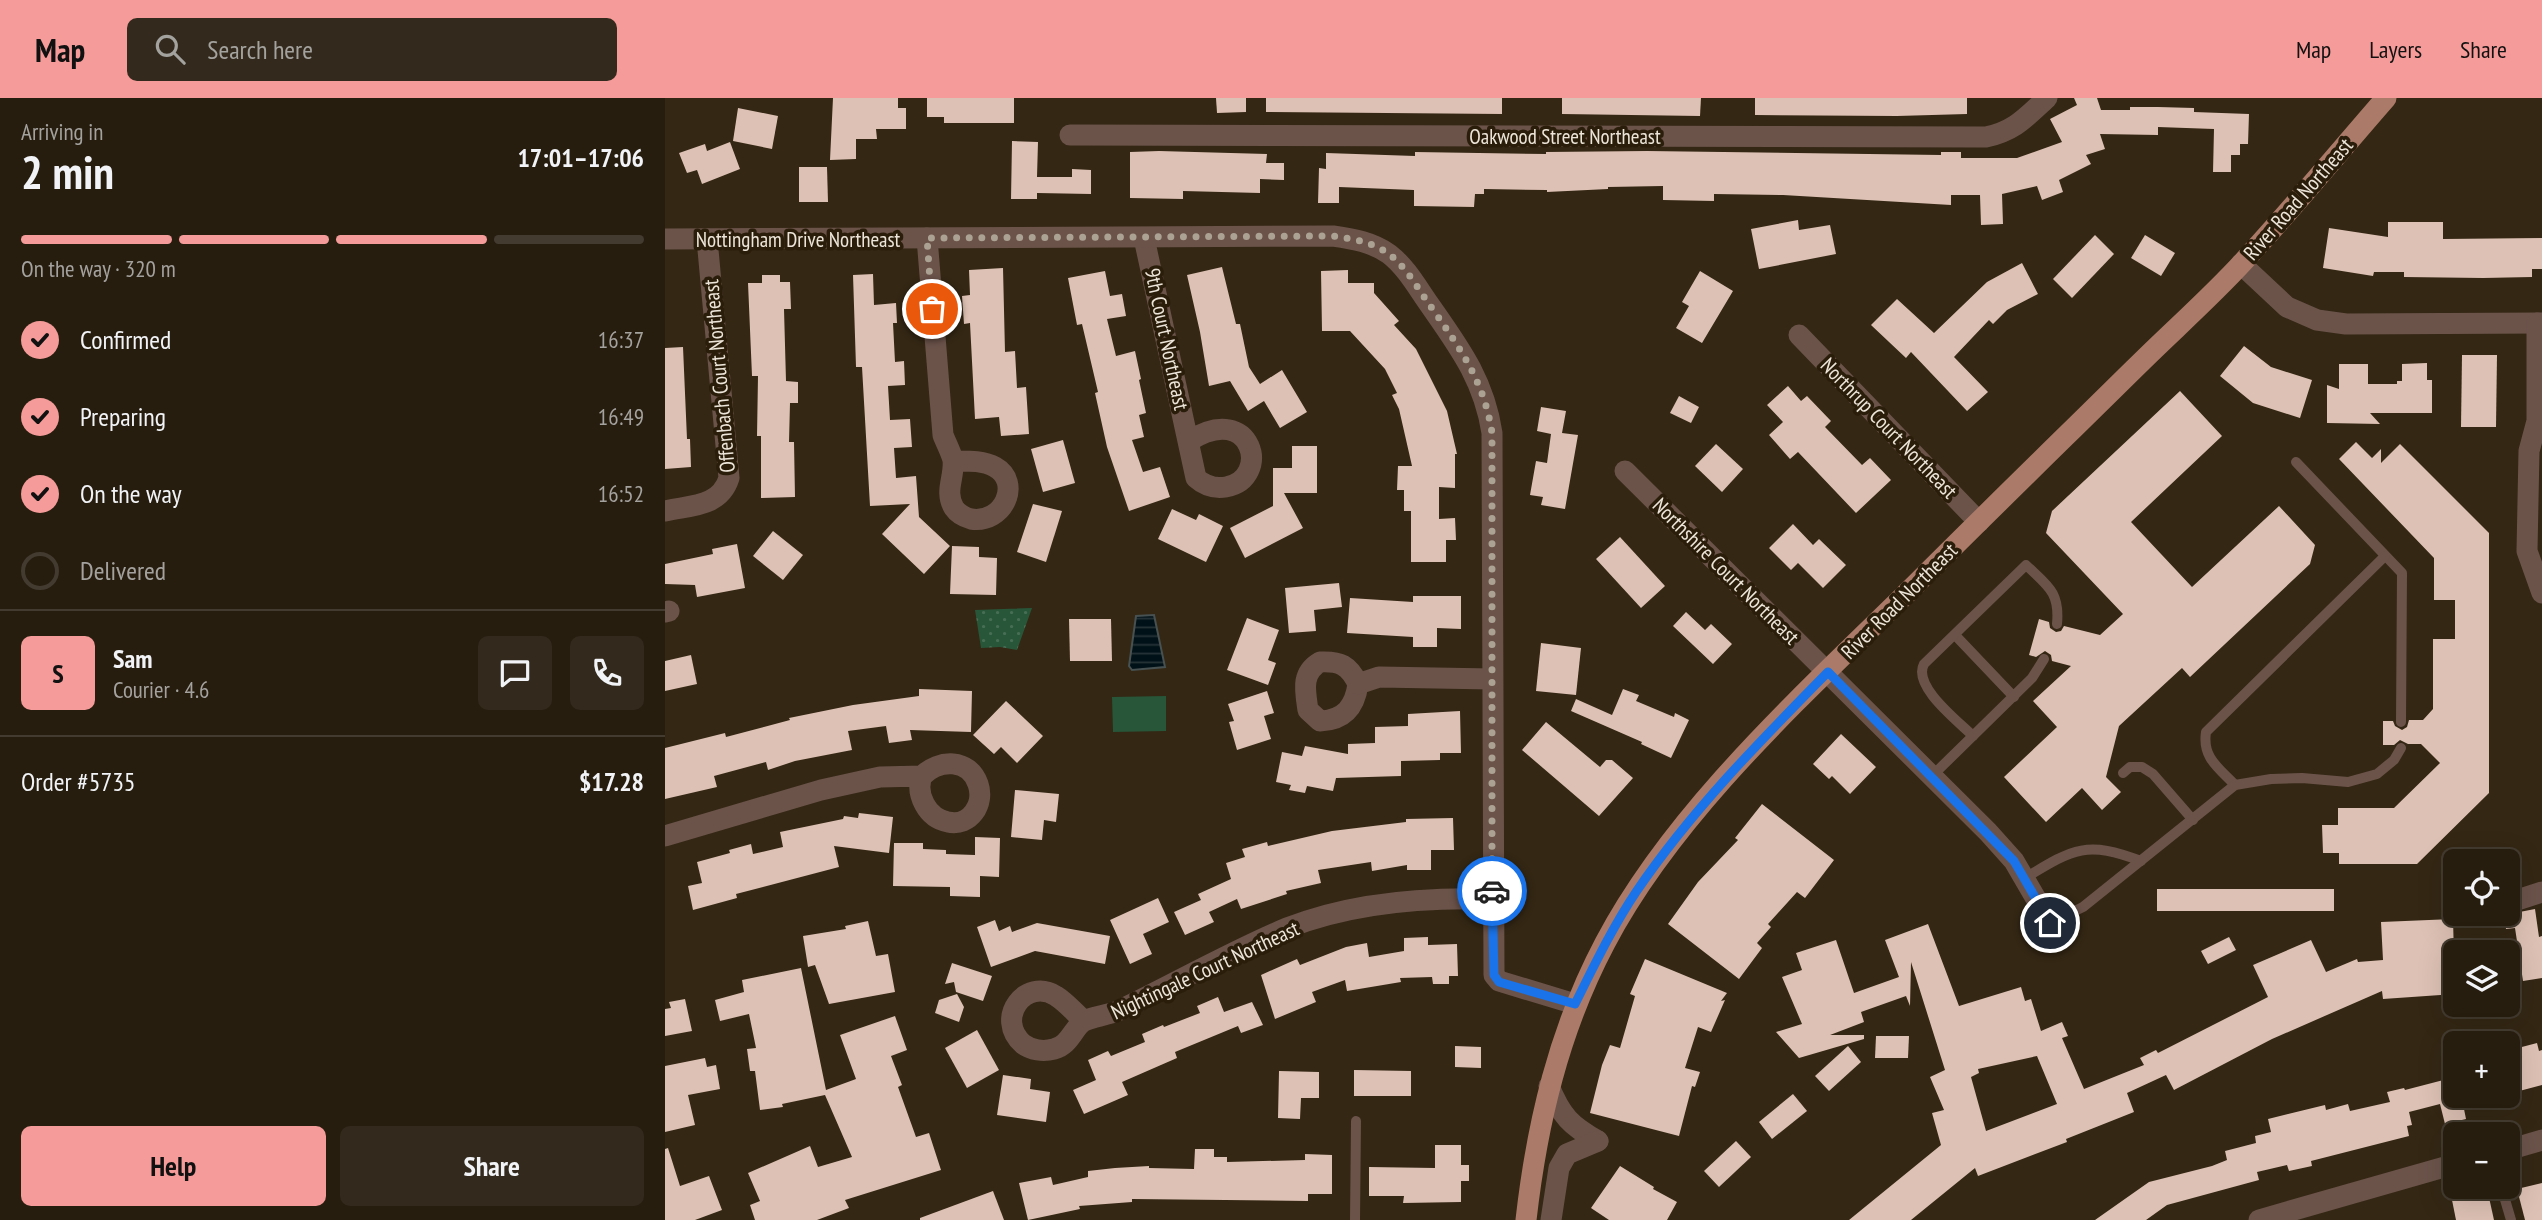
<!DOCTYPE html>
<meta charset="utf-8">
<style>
:root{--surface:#271d0f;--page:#332a1d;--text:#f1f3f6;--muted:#a4a29e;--line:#433b2f;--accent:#f59b99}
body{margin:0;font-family:"PT Sans Narrow",sans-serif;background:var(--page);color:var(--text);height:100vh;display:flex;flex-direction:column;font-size:26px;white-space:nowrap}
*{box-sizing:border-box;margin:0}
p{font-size:23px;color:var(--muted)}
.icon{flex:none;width:38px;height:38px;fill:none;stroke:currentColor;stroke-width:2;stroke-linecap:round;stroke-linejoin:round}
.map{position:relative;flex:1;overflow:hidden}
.details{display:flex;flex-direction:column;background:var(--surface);width:665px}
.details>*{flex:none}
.buttons{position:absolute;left:1778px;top:751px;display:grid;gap:14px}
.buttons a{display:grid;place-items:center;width:77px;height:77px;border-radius:10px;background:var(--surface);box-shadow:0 7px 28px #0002,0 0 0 2px var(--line);font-size:35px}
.pin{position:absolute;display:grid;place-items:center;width:60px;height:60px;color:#fff;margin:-30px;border:4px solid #fff;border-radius:50%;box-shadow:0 2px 7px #0007}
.courier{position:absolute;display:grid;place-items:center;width:70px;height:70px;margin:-35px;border:5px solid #1a73e8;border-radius:50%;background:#fff;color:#222;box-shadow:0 2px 9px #0007}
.summary em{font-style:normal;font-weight:700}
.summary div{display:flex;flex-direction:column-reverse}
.summary{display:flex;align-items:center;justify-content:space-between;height:119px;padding:0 21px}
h1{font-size:46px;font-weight:700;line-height:52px}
.bar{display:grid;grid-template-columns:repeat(4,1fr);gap:10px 7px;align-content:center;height:84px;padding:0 21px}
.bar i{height:9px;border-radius:5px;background:var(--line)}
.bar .on{background:var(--accent)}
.bar p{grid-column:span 4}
.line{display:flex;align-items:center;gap:18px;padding:0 21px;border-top:2px solid var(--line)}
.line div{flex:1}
.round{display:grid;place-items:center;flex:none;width:74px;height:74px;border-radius:10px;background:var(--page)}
ol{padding:0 21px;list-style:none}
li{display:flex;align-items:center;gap:21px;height:77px}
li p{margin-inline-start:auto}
li .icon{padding:7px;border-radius:50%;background:var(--accent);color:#111;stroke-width:4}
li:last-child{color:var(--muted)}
li i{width:38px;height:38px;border:4px solid var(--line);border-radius:50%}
.primary-button{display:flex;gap:14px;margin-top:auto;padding:14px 21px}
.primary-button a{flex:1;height:80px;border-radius:10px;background:var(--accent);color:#111;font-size:28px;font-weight:700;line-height:80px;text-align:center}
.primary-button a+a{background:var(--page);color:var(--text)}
header{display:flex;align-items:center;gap:42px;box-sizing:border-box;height:98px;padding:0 35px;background:var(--accent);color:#111}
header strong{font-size:33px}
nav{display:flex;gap:38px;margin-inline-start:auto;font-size:24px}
.search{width:490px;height:63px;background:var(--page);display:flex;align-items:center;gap:18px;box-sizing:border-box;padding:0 24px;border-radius:10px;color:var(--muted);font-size:26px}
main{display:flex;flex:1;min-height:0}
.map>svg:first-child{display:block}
.grass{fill:url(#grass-dots)}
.pitch{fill:#275639}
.water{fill:url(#water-rules);stroke:#475151;stroke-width:2}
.building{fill:#ddc1b4;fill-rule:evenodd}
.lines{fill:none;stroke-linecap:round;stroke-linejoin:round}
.lane{stroke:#6b534a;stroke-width:10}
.street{stroke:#6b534a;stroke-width:21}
.primary{stroke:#ab7a68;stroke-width:21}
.done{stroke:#aca294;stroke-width:7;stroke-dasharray:0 12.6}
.route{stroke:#1a73e8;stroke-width:9}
.labels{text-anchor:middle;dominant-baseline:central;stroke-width:7;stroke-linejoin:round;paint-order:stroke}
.street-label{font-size:21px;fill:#ede5d9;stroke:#2a1e0a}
</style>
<header>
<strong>Map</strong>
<div class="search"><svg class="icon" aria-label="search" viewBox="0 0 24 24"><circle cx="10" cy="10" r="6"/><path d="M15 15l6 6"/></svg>Search here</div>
<nav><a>Map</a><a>Layers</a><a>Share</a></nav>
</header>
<main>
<section class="details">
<div class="summary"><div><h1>2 min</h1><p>Arriving in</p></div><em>17:01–17:06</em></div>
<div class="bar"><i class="on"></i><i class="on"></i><i class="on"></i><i></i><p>On the way · 320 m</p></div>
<ol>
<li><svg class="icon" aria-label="check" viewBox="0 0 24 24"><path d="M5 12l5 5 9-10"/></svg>Confirmed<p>16:37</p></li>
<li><svg class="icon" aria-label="check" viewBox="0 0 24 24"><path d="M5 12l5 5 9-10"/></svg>Preparing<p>16:49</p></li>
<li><svg class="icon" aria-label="check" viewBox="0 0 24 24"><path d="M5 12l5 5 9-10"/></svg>On the way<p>16:52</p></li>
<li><i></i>Delivered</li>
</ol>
<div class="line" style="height:126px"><b class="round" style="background:var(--accent);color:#111">S</b><div><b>Sam</b><p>Courier · 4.6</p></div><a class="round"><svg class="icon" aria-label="chat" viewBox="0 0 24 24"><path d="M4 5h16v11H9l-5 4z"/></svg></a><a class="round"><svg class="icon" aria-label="phone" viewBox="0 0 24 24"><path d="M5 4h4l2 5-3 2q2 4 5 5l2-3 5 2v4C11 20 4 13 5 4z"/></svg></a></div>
<div class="line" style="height:91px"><div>Order #5735</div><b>$17.28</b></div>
<div class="primary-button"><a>Help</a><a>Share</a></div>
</section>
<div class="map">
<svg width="1877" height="1122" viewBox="0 0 1877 1122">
<defs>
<pattern id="grass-dots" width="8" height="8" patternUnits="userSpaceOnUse" patternTransform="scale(1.75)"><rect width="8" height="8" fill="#275639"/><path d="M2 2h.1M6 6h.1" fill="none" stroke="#476e55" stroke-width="1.8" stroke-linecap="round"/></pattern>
<pattern id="water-rules" width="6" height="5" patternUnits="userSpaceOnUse" patternTransform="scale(1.75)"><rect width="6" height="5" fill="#001117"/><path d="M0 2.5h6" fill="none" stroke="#263438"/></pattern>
</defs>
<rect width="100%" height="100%" fill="#342714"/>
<path class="grass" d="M367 510 352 552 335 549 316 550 310 512Z"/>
<path class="pitch" d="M501 598V633L448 634 447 599Z"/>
<path class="water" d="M489 517 500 569 467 572 464 568 471 518Z"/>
<g class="building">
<path d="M168 0H233V10H241V31H211L212 41H191V61L165 62Z"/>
<path d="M262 0H349V25H279V19H262Z"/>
<path d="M551 0H581V14L552 15Z"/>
<path d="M601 0H837V16L601 14Z"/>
<path d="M897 0H1036L1035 18 897 16Z"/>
<path d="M1090 0H1302V16L1232 18 1090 17Z"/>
<path d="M1409 0H1432L1436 12H1465V9H1493L1529 10V14L1584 16 1583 46H1575V57H1566V74H1548L1549 31 1493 29V37L1435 36 1440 51 1421 57 1426 66 1394 82 1398 94 1377 102 1372 88 1337 96 1338 126 1316 127 1315 97H1286V107L1118 97 1049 96V103L998 102V88L943 89V91L882 94V92L819 91V96H810L809 109 749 108V92L674 89V105H653L654 70 661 71V55L750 58V54L881 56V54L982 53 1276 57V54H1296V60H1352L1397 44 1385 21 1412 7Z"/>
<path d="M73 10 113 18 107 51 68 43Z"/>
<path d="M347 43 373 44 372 79H407V71L426 72V96L372 95V101H346Z"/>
<path d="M65 44 75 71 37 86 32 72 22 75 14 55 40 46 42 53Z"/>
<path d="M494 53 602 56 601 65H619V82L595 81V95L518 93V101L465 100V54Z"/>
<path d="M134 69H162L163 104H134Z"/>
<path d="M1133 122 1134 132 1165 127 1171 156 1094 171 1086 131Z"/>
<path d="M1723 124H1778V141L1877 140V171H1867V179L1818 180 1739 179V174H1709L1708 178 1658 170 1664 130 1723 139Z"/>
<path d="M1430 137 1449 156 1407 200 1388 181Z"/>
<path d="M1480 137 1510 155 1496 178 1466 160Z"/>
<path d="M1357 165 1373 196 1342 212 1328 226 1324 222 1289 259 1323 294 1302 313 1246 254 1241 260 1206 227 1232 201 1269 235 1322 184Z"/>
<path d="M557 169 571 226H575L584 269 595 286 617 272 642 314 615 330 599 303 583 313 565 283 544 288 535 234 522 177Z"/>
<path d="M338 170 340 254 350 253 352 290 361 289 364 336 336 338 334 319 310 321 305 225 299 226 297 198 305 197 304 172Z"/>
<path d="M683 172V185H709V195L734 223 729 227 751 251 782 313 792 356H790V390L774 389V421L790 420 791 442H781V464H746V413H739V392H732L733 368H747L734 311 727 297 732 295 720 271 685 233H657L656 173Z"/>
<path d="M440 173 445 198 457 196 461 218 442 221 451 258 470 253 476 281 474 282 481 315 474 317 479 339 467 342 478 374 495 369 505 399 464 413 442 349 430 295 433 294 417 226 412 227 403 180Z"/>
<path d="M1035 173 1068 193 1037 245 1011 230 1024 208 1017 204Z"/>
<path d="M208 176 209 207 231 205 232 225H228L230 264 239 263 240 287 223 288 225 322 245 321 247 349 229 350 231 380 251 378 254 419 285 448 259 476 217 436 245 406 205 408 197 269H191L188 177Z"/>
<path d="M97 177H115V184H125L126 211H119L121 283 133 284V305H125L124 344H129L130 399 96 400V338H92L93 278H87L83 185H97Z"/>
<path d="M1579 248 1606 269 1647 282 1635 320 1588 305 1555 278Z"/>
<path d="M18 249 22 341H25L26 369 0 371V250Z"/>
<path d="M1797 257H1832L1831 329H1796Z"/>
<path d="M1762 265V282H1767V315H1705L1715 326 1662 325V287L1674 291V266H1703V286H1732V283H1737V266Z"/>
<path d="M1123 288 1136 303 1142 298 1166 323 1160 329 1197 367 1205 360 1226 382 1191 415 1133 354 1125 361 1104 337 1118 324 1102 307Z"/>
<path d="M1515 293 1557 338 1466 424 1527 489 1614 408 1650 447 1645 466 1525 579 1517 570 1454 628 1441 679 1456 694 1437 712 1417 690 1381 724 1339 679 1392 629 1368 603 1406 568 1387 563 1386 557 1380 553 1371 559 1364 557 1374 521 1384 524 1385 530 1391 534 1396 533 1399 528 1435 537 1458 516 1381 435 1387 413Z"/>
<path d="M1014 298 1034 309 1026 325 1005 315Z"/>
<path d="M876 309 901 313 897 335 913 337 900 411 876 407 878 399 865 397 871 363 882 365 886 336 872 333Z"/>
<path d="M398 342 410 385 378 394 366 351Z"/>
<path d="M1691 344 1707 360 1716 351V365L1735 346 1824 435V695L1752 766H1674V755H1658L1657 727H1673V710H1729L1775 665 1756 646H1743L1735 642 1729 647H1718V623H1728L1730 628 1737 632 1742 629 1744 622H1758L1768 611V541H1790V502H1769V460L1674 361Z"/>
<path d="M1051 346 1078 371 1057 394 1030 368Z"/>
<path d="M627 348H652V395H619L638 430 580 460 565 430 608 408V370H627Z"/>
<path d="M368 406 397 413 381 464 352 454Z"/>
<path d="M507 411 531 422 534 416 558 428 541 464 493 441Z"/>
<path d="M1128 426 1148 447 1154 441 1181 467 1158 490 1133 465 1126 472 1104 450Z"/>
<path d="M108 433 138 457 118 482 88 458Z"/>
<path d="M955 439 1000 488 976 510 931 461Z"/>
<path d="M72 446 80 490 32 499 30 487 0 486V466L48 456 47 451Z"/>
<path d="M287 448 314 449V459L332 460 331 497 285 496Z"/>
<path d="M674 485 677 509 649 512 651 533 624 535 620 490Z"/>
<path d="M748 498H796V531L772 530V549H748V539L682 535 685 500 748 504Z"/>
<path d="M1021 514 1040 532 1046 526 1067 546 1048 566 1008 528Z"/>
<path d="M582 520 614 532 603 562 611 565 603 587 562 572Z"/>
<path d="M404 521H446L447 563H405Z"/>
<path d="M876 545 916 550 911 597 871 593Z"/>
<path d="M26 557 32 586 0 593V563Z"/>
<path d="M254 591 307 593 306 634 245 632 247 642 224 645 221 628 183 633 187 652 130 663 103 672 101 664 49 678 52 689 0 701V650L60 635 61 639 125 622 124 620 188 607 254 598Z"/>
<path d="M958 591 974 597 971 603 1009 619 1010 615 1024 622 1006 660 976 646 977 644 906 613 911 601 947 617Z"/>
<path d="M602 593 609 615 599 618 606 641 572 652 564 624 569 623 563 606Z"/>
<path d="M341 603 378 638 352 665 336 649 329 656 308 637Z"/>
<path d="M795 613 796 655H775V662L736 663V678L671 680 668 693 642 688 640 695 624 692 626 687 611 684 617 654 637 658 640 648 683 656V646L710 645V629L743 628V616Z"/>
<path d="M881 624 935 669 941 662H947L968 680 934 718 857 652Z"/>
<path d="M1176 636 1211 669 1185 696 1167 678 1164 681 1148 666Z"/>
<path d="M350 692 394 696 391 724 379 722 377 742 346 739Z"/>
<path d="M1097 706 1169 762 1140 800 1132 794 1103 826 1106 829 1092 845 1097 850 1074 881 1003 826 1033 784 1073 742 1070 740Z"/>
<path d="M194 715 228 719 224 755 169 748 174 769 71 796 72 800 28 812 23 788 37 785 32 764 65 755 64 752 86 746 88 756 118 749 115 734 178 721 179 718 193 720Z"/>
<path d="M788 720 789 752H766V772H742V767L707 773 706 764 653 772 656 785 621 793 622 796 576 811 572 801 544 814 549 824 520 837 509 814 536 802 533 796 566 781 561 765 580 759 577 751 602 744 603 748 667 733 741 724V721Z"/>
<path d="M310 739 335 740 334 779 315 778V799L285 798V789L228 788 229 745H258V751L281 752V756L310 757Z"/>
<rect x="1492" y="791" width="177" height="22"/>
<path d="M493 800 504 824 478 836 487 856 465 866 445 822Z"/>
<path d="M1870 811 1874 839 1877 838V880L1858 883 1850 830 1841 831 1839 817Z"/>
<path d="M1788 821 1790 896 1718 901 1717 893 1607 941 1509 992 1501 977 1462 995 1469 1014 1401 1041 1402 1044 1313 1078 1310 1070 1246 1122H1184L1276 1047 1267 1015 1279 1012 1265 979 1280 972 1246 864 1245 908 1241 898 1196 914 1199 924 1165 937H1199V941L1134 960 1111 934 1137 926 1117 879 1137 872 1131 855 1171 842 1189 895 1234 879 1220 842 1263 826 1294 908 1356 889 1360 903 1366 901 1376 933 1397 924 1403 938 1397 940 1419 991 1479 967 1475 960 1491 952 1493 955 1603 899 1588 867 1646 842 1661 874 1692 861 1693 864 1718 862 1716 824ZM1372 958 1392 1006 1321 1033 1306 979 1314 975 1313 971Z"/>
<path d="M330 822 334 833 345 828 347 834 372 825 445 838 440 866 370 853 326 869 312 829Z"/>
<path d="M203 823 211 858 223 856 230 894 164 906 150 867 143 869 138 838 181 831 180 828Z"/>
<path d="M763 839V847L792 846 793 878H784V886H768L767 879 735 880 736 884 682 893 680 882 647 894 651 904 610 921 596 877 632 861 635 867 681 849 702 845 704 859 739 853V840Z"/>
<path d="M1564 839 1571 852 1543 866 1536 853Z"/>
<path d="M980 861 1062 895 1056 903 1060 902 1046 934 1033 929 1020 970 1035 974 1030 989 1027 988 1014 1038 925 1015 937 967 945 947 955 950 970 898 965 896Z"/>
<path d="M287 865 327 878 318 903 291 894 289 884 280 886Z"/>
<path d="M136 870 161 992 191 981 175 937 230 918 242 952 226 958 237 987 233 989 251 1039 264 1035 276 1072 180 1102 184 1110 152 1122H90L85 1107 95 1103 83 1075 145 1048 153 1069 187 1059 160 997 117 1006 118 1009 95 1012 90 973H85L82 951 91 950 84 916 55 923 50 902 79 894 77 882Z"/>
<path d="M292 896 299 909 294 924 270 915 274 902Z"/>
<path d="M553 899 559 914 587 904 598 927 576 935 573 928 510 954 512 960 457 984 463 997 419 1016 408 992 431 982 423 962 443 953 446 958 480 944 477 936 498 927 499 929 535 915 532 908Z"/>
<path d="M20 901 27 933 0 938V911L6 910 4 904Z"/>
<path d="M312 932 334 972 302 990 280 950Z"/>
<path d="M1211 938H1244L1243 960H1210Z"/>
<path d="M1872 945 1874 953 1877 952V987L1843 996V962L1855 959 1853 950Z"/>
<path d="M790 948 816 949V970L790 969Z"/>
<path d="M1183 948 1196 964 1164 993 1150 978Z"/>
<path d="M40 960 42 969 51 967 55 991 23 997 30 1027 0 1034V968Z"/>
<path d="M689 972 746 973V998H689Z"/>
<path d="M614 973 654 974V1000H636L635 1021 613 1020Z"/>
<path d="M338 977 366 981 365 991 385 994 381 1024 332 1017Z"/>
<path d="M1790 979V998H1830V1004L1799 1011 1801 1021 1780 1026 1775 1006 1744 1014 1747 1027 1742 1028 1744 1038 1646 1063 1647 1068 1624 1073 1622 1067 1592 1074 1594 1082 1502 1107 1481 1122H1430L1484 1084 1547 1068 1562 1062 1560 1053 1591 1045 1590 1038 1606 1034 1603 1021 1660 1007 1661 1012 1683 1006 1685 1013 1725 1004 1722 994 1739 990 1740 992Z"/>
<path d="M1128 996 1142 1013 1107 1041 1094 1024Z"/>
<path d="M1071 1043 1086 1059 1054 1089 1039 1073Z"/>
<path d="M770 1047H796V1067H804V1083H796V1104L738 1105 739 1098H704V1069L770 1070Z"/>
<path d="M3 1050 15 1088 44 1078 57 1112 30 1122H0V1051Z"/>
<path d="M530 1051H549V1059H562V1064L640 1062V1056L667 1057V1096H643V1103L467 1101V1104L414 1108 415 1111 363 1122 354 1085 386 1079 388 1087 423 1079V1073L450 1070 484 1068V1070L529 1071Z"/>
<path d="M955 1068 989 1089 988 1091 1012 1104 1002 1122H944L926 1110Z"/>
<path d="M1877 1085V1122H1860L1852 1091Z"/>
<path d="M328 1093 339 1122H255V1120Z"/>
<path d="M1823 1095 1829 1122H1791L1787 1102Z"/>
</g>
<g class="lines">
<g class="lane">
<path d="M1631 364 1737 475 1736 624"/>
<path d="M1290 537 1349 599"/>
<path d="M1308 638C1293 623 1247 588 1259 566L1361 467C1383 488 1395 494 1392 526"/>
<path d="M1458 675 1465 669H1477L1488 676 1528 722"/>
<path d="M1267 678 1367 580 1379 561"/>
<path d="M1570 687C1554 670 1537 660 1541 634L1720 458"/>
<path d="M1360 780C1408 751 1421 742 1476 763"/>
<path d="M1385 825 1418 809 1570 687 1606 681 1637 680 1683 684 1712 676 1729 662 1736 650"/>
<path d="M1836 1088 1846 1122"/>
<path d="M690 1122 691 1023"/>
</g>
<g class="street">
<path d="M405 37 1321 39C1350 33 1361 19 1382 0"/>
<path d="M262 140 278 337C281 345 286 354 288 362 290 379 279 393 289 410 293 416 299 419 306 421 339 426 357 384 330 369 318 362 301 363 288 363"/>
<path d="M479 140 531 380C540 388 549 391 561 389 607 381 588 302 524 343"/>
<path d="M0 141 668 138C689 141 707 144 724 156 741 169 752 189 764 206 794 249 819 282 827 335L829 877 834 883 910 906"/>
<path d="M1576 166 1622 209 1652 222 1681 226 1877 225"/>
<path d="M1872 225V323L1864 353 1862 453 1877 495"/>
<path d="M1134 237 1314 424"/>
<path d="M960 373 1323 734 1349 763 1385 825"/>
<path d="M0 413C26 407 55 409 64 380L42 141"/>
<path d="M0 514 4 513"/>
<path d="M655 564C675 563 684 567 693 586 690 608 680 622 655 623L643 612C640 592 636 575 655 564Z"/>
<path d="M693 586 714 579 827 581"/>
<path d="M0 738 156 692 215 679 257 678C274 661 304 660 313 686 320 706 305 729 283 724 262 720 250 696 257 678"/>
<path d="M1843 805 1877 794"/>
<path d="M419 923C410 915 401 904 391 898 361 879 329 920 358 946 366 952 378 954 389 951 405 947 408 930 419 923 427 919 444 917 455 912 511 885 565 854 622 830 685 805 760 799 827 801"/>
<path d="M884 988C896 1018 906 1028 933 1043"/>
<path d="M1843 1052 1877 1042"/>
<path d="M886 1122 894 1070 902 1056 933 1043"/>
<path d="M1594 1122 1790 1066"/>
</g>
<path class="primary" d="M861 1122C872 1025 894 932 940 845 1011 710 1144 592 1252 485 1324 413 1397 342 1469 271 1505 235 1544 201 1578 164 1627 111 1673 55 1721 0"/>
</g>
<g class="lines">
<path class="done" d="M267 211 262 140 668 138C689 141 707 144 724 156 741 169 752 189 764 206 794 249 819 282 827 335V793"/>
<path class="route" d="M827 793 829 877 834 884 910 906C929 868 947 830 971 794 1026 713 1094 644 1163 574L1349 763 1385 825"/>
</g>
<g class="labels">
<g class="street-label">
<text x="900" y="38">Oakwood Street Northeast</text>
<text transform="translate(1633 101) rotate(-49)">River Road Northeast</text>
<text x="133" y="141">Nottingham Drive Northeast</text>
<text transform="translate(502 241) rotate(78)">9th Court Northeast</text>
<text transform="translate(54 278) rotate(-95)">Offenbach Court Northeast</text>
<text transform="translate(1224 330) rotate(46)">Northrup Court Northeast</text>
<text transform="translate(1061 473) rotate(45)">Northshire Court Northeast</text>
<text transform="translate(1234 503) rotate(-45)">River Road Northeast</text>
<text transform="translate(540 872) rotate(-25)">Nightingale Court Northeast</text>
</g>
</g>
</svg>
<div class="buttons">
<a><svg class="icon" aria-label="locate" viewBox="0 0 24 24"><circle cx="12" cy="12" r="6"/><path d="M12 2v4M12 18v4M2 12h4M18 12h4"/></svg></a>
<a><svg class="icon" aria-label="layers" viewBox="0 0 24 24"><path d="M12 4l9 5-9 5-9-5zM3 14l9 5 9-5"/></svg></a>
<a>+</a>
<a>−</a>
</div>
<div class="pin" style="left:267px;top:211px;background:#ea580c"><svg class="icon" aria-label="bag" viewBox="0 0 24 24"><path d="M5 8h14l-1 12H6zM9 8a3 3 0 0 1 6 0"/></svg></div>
<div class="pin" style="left:1385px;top:825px;background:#1f2937"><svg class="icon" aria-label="home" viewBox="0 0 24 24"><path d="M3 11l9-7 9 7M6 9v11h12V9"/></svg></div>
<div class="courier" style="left:827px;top:793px"><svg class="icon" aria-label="car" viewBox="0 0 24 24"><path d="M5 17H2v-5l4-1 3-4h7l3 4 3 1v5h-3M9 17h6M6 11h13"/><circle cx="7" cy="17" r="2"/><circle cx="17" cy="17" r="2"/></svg></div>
</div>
</main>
